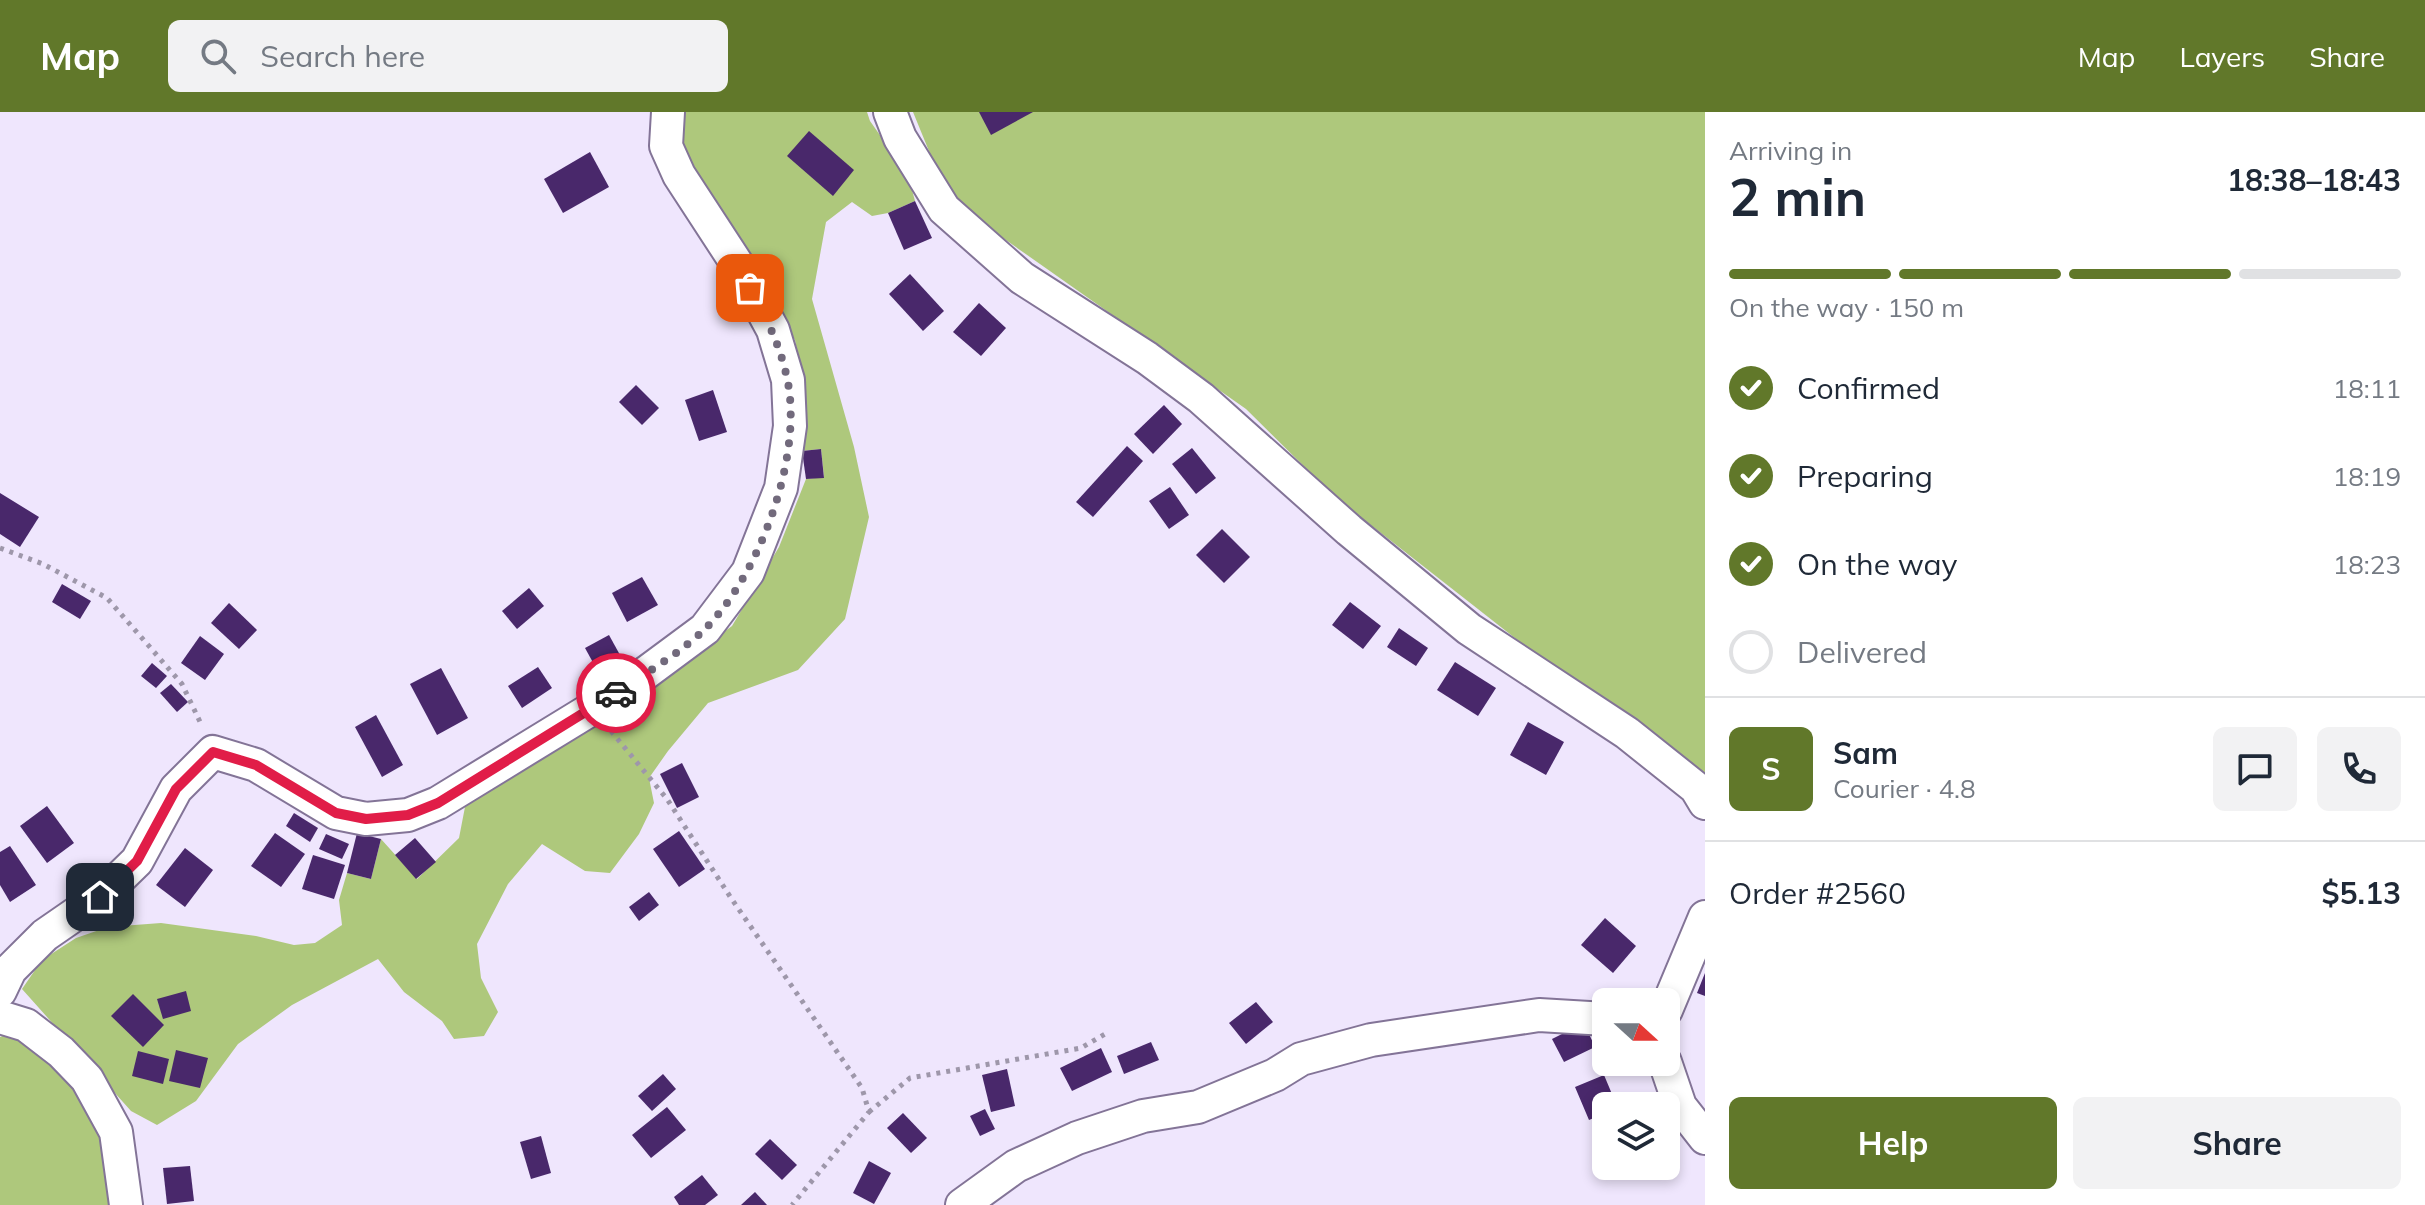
<!DOCTYPE html>
<meta charset="utf-8">
<style>
:root{--surface:#fff;--page:#f2f2f3;--text:#1f2937;--muted:#747a83;--line:#e0e1e3;--accent:#61782a}
body{margin:0;font-family:Mulish,sans-serif;background:var(--page);color:var(--text);height:100vh;display:flex;flex-direction:column;font-size:30px;white-space:nowrap}
*{box-sizing:border-box;margin:0}
p{font-size:26px;color:var(--muted)}
.icon{flex:none;width:44px;height:44px;fill:none;stroke:currentColor;stroke-width:2;stroke-linecap:round;stroke-linejoin:round}
.map{position:relative;flex:1;overflow:hidden}
.panel{display:flex;flex-direction:column;background:var(--surface);width:720px}
.panel>*{flex:none}
.needle{width:52px;rotate:111deg}
.buttons{position:absolute;left:1592px;top:876px;display:grid;gap:16px}
.buttons a{display:grid;place-items:center;width:88px;height:88px;border-radius:12px;background:var(--surface);box-shadow:0 4px 12px #0003;font-size:40px}
.pin{position:absolute;display:grid;place-items:center;width:68px;height:68px;color:#fff;margin:-34px;border-radius:16px;box-shadow:0 4px 12px #0006}
.courier{position:absolute;display:grid;place-items:center;width:80px;height:80px;margin:-40px;border:6px solid #e11d48;border-radius:50%;background:#fff;color:#222;box-shadow:0 2px 10px #0007}
.overview em{font-style:normal;font-weight:700}
.overview div{display:flex;flex-direction:column-reverse}
.overview{display:flex;align-items:center;justify-content:space-between;height:136px;padding:0 24px}
h1{font-size:52px;font-weight:700;line-height:60px}
.bar{display:grid;grid-template-columns:repeat(4,1fr);gap:12px 8px;align-content:center;height:96px;padding:0 24px}
.bar i{height:10px;border-radius:6px;background:var(--line)}
.bar .active{background:var(--accent)}
.bar p{grid-column:span 4}
.line{display:flex;align-items:center;gap:20px;padding:0 24px;border-top:2px solid var(--line)}
.line div{flex:1}
.round{display:grid;place-items:center;flex:none;width:84px;height:84px;border-radius:12px;background:var(--page)}
ol{padding:0 24px;list-style:none}
li{display:flex;align-items:center;gap:24px;height:88px}
li p{margin-inline-start:auto}
li .icon{padding:8px;border-radius:50%;background:var(--accent);color:#fff;stroke-width:4}
li:last-child{color:var(--muted)}
li i{width:44px;height:44px;border:4px solid var(--line);border-radius:50%}
.button{display:flex;gap:16px;margin-top:auto;padding:16px 24px}
.button a{flex:1;height:92px;border-radius:12px;background:var(--accent);color:#fff;font-size:32px;font-weight:700;line-height:92px;text-align:center}
.button a+a{background:var(--page);color:var(--text)}
header{display:flex;align-items:center;gap:48px;box-sizing:border-box;height:112px;padding:0 40px;background:var(--accent);color:#fff}
header strong{font-size:38px}
nav{display:flex;gap:44px;margin-inline-start:auto;font-size:28px}
.search{width:560px;height:72px;background:var(--page);display:flex;align-items:center;gap:20px;box-sizing:border-box;padding:0 28px;border-radius:12px;color:var(--muted);font-size:30px}
main{display:flex;flex:1;min-height:0}
.map>svg:first-child{display:block}
.green{fill:#aec87c}
.building{fill:#49286b}
.lines{fill:none;stroke-linecap:round;stroke-linejoin:round}
.minor-casing{stroke:#837497;stroke-width:36}
.path{stroke:#9e97aa;stroke-width:5;stroke-dasharray:4 6;stroke-linecap:butt}
.minor{stroke:#fff;stroke-width:32}
.done{stroke:#726a7c;stroke-width:8;stroke-dasharray:0 14.4}
.route{stroke:#e11d48;stroke-width:10}
</style>
<header>
<strong>Map</strong>
<div class="search"><svg class="icon" aria-label="search" viewBox="0 0 24 24"><circle cx="10" cy="10" r="6"/><path d="M15 15l6 6"/></svg>Search here</div>
<nav><a>Map</a><a>Layers</a><a>Share</a></nav>
</header>
<main>
<div class="map">
<svg width="1705" height="1093" viewBox="0 0 1705 1093">
<rect width="100%" height="100%" fill="#efe6fd"/>
<g class="green">
<path d="M678 0H867L870 9 908 63 915 89 888 101 872 104 852 90 826 110 812 187 854 335 869 405 845 507 798 558 708 591 668 639 649 666 654 691 639 722 610 761 585 759 542 732 508 772 477 832 481 866 498 900 484 924 454 927 442 909 404 880 378 847 292 893 238 932 196 989 157 1013 131 999 22 877 42 848 76 826 108 815 161 811 256 824 294 833 315 831 342 813 339 788 347 761 371 767 381 727 417 767 459 726 465 695 483 674 603 609 732 514 779 435 806 367 824 365 821 337 802 339 805 282 795 228 677 29Z"/>
<path d="M913 0H1705V667L1699 657 1520 530 1335 385 1246 297 949 88Z"/>
<path d="M5 923 41 938 64 958 99 1014 115 1093H0V925Z"/>
</g>
<g class="building">
<path d="M979 0H1033L991 23Z"/>
<path d="M809 19 854 58 833 84 787 44Z"/>
<path d="M590 40 609 75 563 101 544 67Z"/>
<path d="M915 89 932 126 904 138 888 101Z"/>
<path d="M910 162 944 199 923 219 889 182Z"/>
<path d="M979 191 1006 216 981 244 953 220Z"/>
<path d="M636 273 659 296 642 313 619 290Z"/>
<path d="M713 278 727 320 699 329 685 288Z"/>
<path d="M1164 293 1182 312 1153 342 1134 322Z"/>
<path d="M1127 334 1143 349 1093 405 1076 390Z"/>
<path d="M1192 336 1216 366 1196 382 1172 352Z"/>
<path d="M821 337 824 366 806 367 802 339Z"/>
<path d="M1170 375 1189 403 1169 417 1149 389Z"/>
<path d="M0 381 39 405 20 435 0 422Z"/>
<path d="M1222 417 1250 445 1224 471 1196 443Z"/>
<path d="M642 465 658 493 627 510 612 481Z"/>
<path d="M62 472 91 489 80 507 52 490Z"/>
<path d="M529 476 544 494 517 517 502 499Z"/>
<path d="M1350 490 1381 514 1363 537 1332 513Z"/>
<path d="M229 491 257 518 239 537 211 511Z"/>
<path d="M1399 516 1428 536 1416 554 1387 535Z"/>
<path d="M609 523 620 543 596 556 585 536Z"/>
<path d="M200 524 224 542 205 568 181 551Z"/>
<path d="M1455 550 1496 576 1478 604 1437 578Z"/>
<path d="M152 551 167 564 156 576 141 564Z"/>
<path d="M538 555 552 576 522 596 508 574Z"/>
<path d="M441 556 468 606 437 623 410 572Z"/>
<path d="M171 572 188 590 177 600 160 581Z"/>
<path d="M376 603 403 653 382 665 355 615Z"/>
<path d="M1528 610 1564 630 1546 663 1510 643Z"/>
<path d="M682 651 699 685 677 696 660 662Z"/>
<path d="M47 694 74 731 47 751 20 714Z"/>
<path d="M294 701 318 716 310 730 286 714Z"/>
<path d="M679 719 705 757 679 775 653 737Z"/>
<path d="M275 721 305 742 281 775 251 754Z"/>
<path d="M357 721 381 727 371 767 347 761Z"/>
<path d="M326 722 349 732 342 747 319 737Z"/>
<path d="M415 726 436 750 416 767 395 743Z"/>
<path d="M10 734 36 773 10 790 0 773V740Z"/>
<path d="M185 736 213 758 185 795 156 773Z"/>
<path d="M313 743 345 753 334 787 302 777Z"/>
<path d="M649 780 659 793 639 809 629 795Z"/>
<path d="M1605 806 1636 834 1613 861 1581 833Z"/>
<path d="M1705 861V884L1697 881Z"/>
<path d="M186 879 191 899 163 907 157 887Z"/>
<path d="M133 882 164 913 143 935 111 904Z"/>
<path d="M1256 890 1273 910 1246 932 1229 911Z"/>
<path d="M1584 911 1595 935 1564 950 1552 927Z"/>
<path d="M1151 930 1159 948 1124 962 1117 944Z"/>
<path d="M1101 936 1112 960 1072 979 1060 956Z"/>
<path d="M176 938 208 946 200 976 169 969Z"/>
<path d="M138 939 169 947 163 972 132 964Z"/>
<path d="M1007 957 1015 994 991 1000 982 963Z"/>
<path d="M663 962 676 977 652 999 638 984Z"/>
<path d="M1604 963 1617 994H1606V1001L1589 1008 1575 975Z"/>
<path d="M667 995 686 1018 651 1046 632 1023Z"/>
<path d="M985 997 995 1017 980 1024 970 1004Z"/>
<path d="M903 1001 927 1026 911 1041 887 1016Z"/>
<path d="M541 1024 551 1061 531 1067 520 1030Z"/>
<path d="M770 1027 797 1053 782 1068 755 1042Z"/>
<path d="M869 1049 891 1061 874 1092 853 1081Z"/>
<path d="M190 1054 194 1089 167 1092 163 1056Z"/>
<path d="M1623 1054H1643L1633 1064Z"/>
<path d="M702 1063 718 1083 705 1093H679L674 1085Z"/>
<path d="M755 1080 767 1093H741Z"/>
</g>
<g class="lines">
<g class="minor-casing">
<g id="minor">
<path d="M890 0 900 26 944 97 1022 166 1147 246 1201 286 1349 418 1469 517 1627 621 1696 676 1705 691"/>
<path d="M0 879 10 858 45 823 100 785 137 749 176 677 213 640 256 653 336 701 366 707 408 703 438 691 598 593 647 560 705 517 748 460 781 376 790 314 788 268 773 218 739 155 679 63 666 34 668 0"/>
<path d="M1666 898 1705 805"/>
<path d="M0 905 26 913 61 940 87 967 116 1020 126 1093"/>
<path d="M1665 950 1680 994 1705 1026"/>
<path d="M962 1093 1016 1054 1077 1026 1143 1004 1198 995 1275 963 1301 947 1371 928 1539 903 1606 907"/>
</g>
</g>
<g class="path">
<path d="M0 436 43 452 107 486 182 572 202 614"/>
<path d="M611 619 667 687 731 786 862 976 869 1000 792 1093"/>
<path d="M869 1000 910 966 1081 936 1105 922"/>
</g>
<use href="#minor" class="minor"/>
</g>
<g class="lines">
<path class="done" d="M616 581C642 564 683 539 705 517 760 462 804 343 787 266 780 233 766 205 750 176"/>
<path class="route" d="M100 785 137 749 176 677 213 640 256 653 336 701 366 707 408 703 438 691 616 581"/>
</g>
</svg>
<div class="buttons">
<a><svg class="needle" viewBox="-14 -14 28 28"><path d="M0-13l5 13h-10z" fill="#e53935"/><path d="M0 13l5-13h-10z" fill="#747a83"/></svg></a>
<a><svg class="icon" aria-label="layers" viewBox="0 0 24 24"><path d="M12 4l9 5-9 5-9-5zM3 14l9 5 9-5"/></svg></a>
</div>
<div class="pin" style="left:750px;top:176px;background:#ea580c"><svg class="icon" aria-label="bag" viewBox="0 0 24 24"><path d="M5 8h14l-1 12H6zM9 8a3 3 0 0 1 6 0"/></svg></div>
<div class="pin" style="left:100px;top:785px;background:#1f2937"><svg class="icon" aria-label="home" viewBox="0 0 24 24"><path d="M3 11l9-7 9 7M6 9v11h12V9"/></svg></div>
<div class="courier" style="left:616px;top:581px"><svg class="icon" aria-label="car" viewBox="0 0 24 24"><path d="M5 17H2v-5l4-1 3-4h7l3 4 3 1v5h-3M9 17h6M6 11h13"/><circle cx="7" cy="17" r="2"/><circle cx="17" cy="17" r="2"/></svg></div>
</div>
<section class="panel">
<div class="overview"><div><h1>2 min</h1><p>Arriving in</p></div><em>18:38–18:43</em></div>
<div class="bar"><i class="active"></i><i class="active"></i><i class="active"></i><i></i><p>On the way · 150 m</p></div>
<ol>
<li><svg class="icon" aria-label="check" viewBox="0 0 24 24"><path d="M5 12l5 5 9-10"/></svg>Confirmed<p>18:11</p></li>
<li><svg class="icon" aria-label="check" viewBox="0 0 24 24"><path d="M5 12l5 5 9-10"/></svg>Preparing<p>18:19</p></li>
<li><svg class="icon" aria-label="check" viewBox="0 0 24 24"><path d="M5 12l5 5 9-10"/></svg>On the way<p>18:23</p></li>
<li><i></i>Delivered</li>
</ol>
<div class="line" style="height:144px"><b class="round" style="background:var(--accent);color:#fff">S</b><div><b>Sam</b><p>Courier · 4.8</p></div><a class="round"><svg class="icon" aria-label="chat" viewBox="0 0 24 24"><path d="M4 5h16v11H9l-5 4z"/></svg></a><a class="round"><svg class="icon" aria-label="phone" viewBox="0 0 24 24"><path d="M5 4h4l2 5-3 2q2 4 5 5l2-3 5 2v4C11 20 4 13 5 4z"/></svg></a></div>
<div class="line" style="height:104px"><div>Order #2560</div><b>$5.13</b></div>
<div class="button"><a>Help</a><a>Share</a></div>
</section>
</main>
